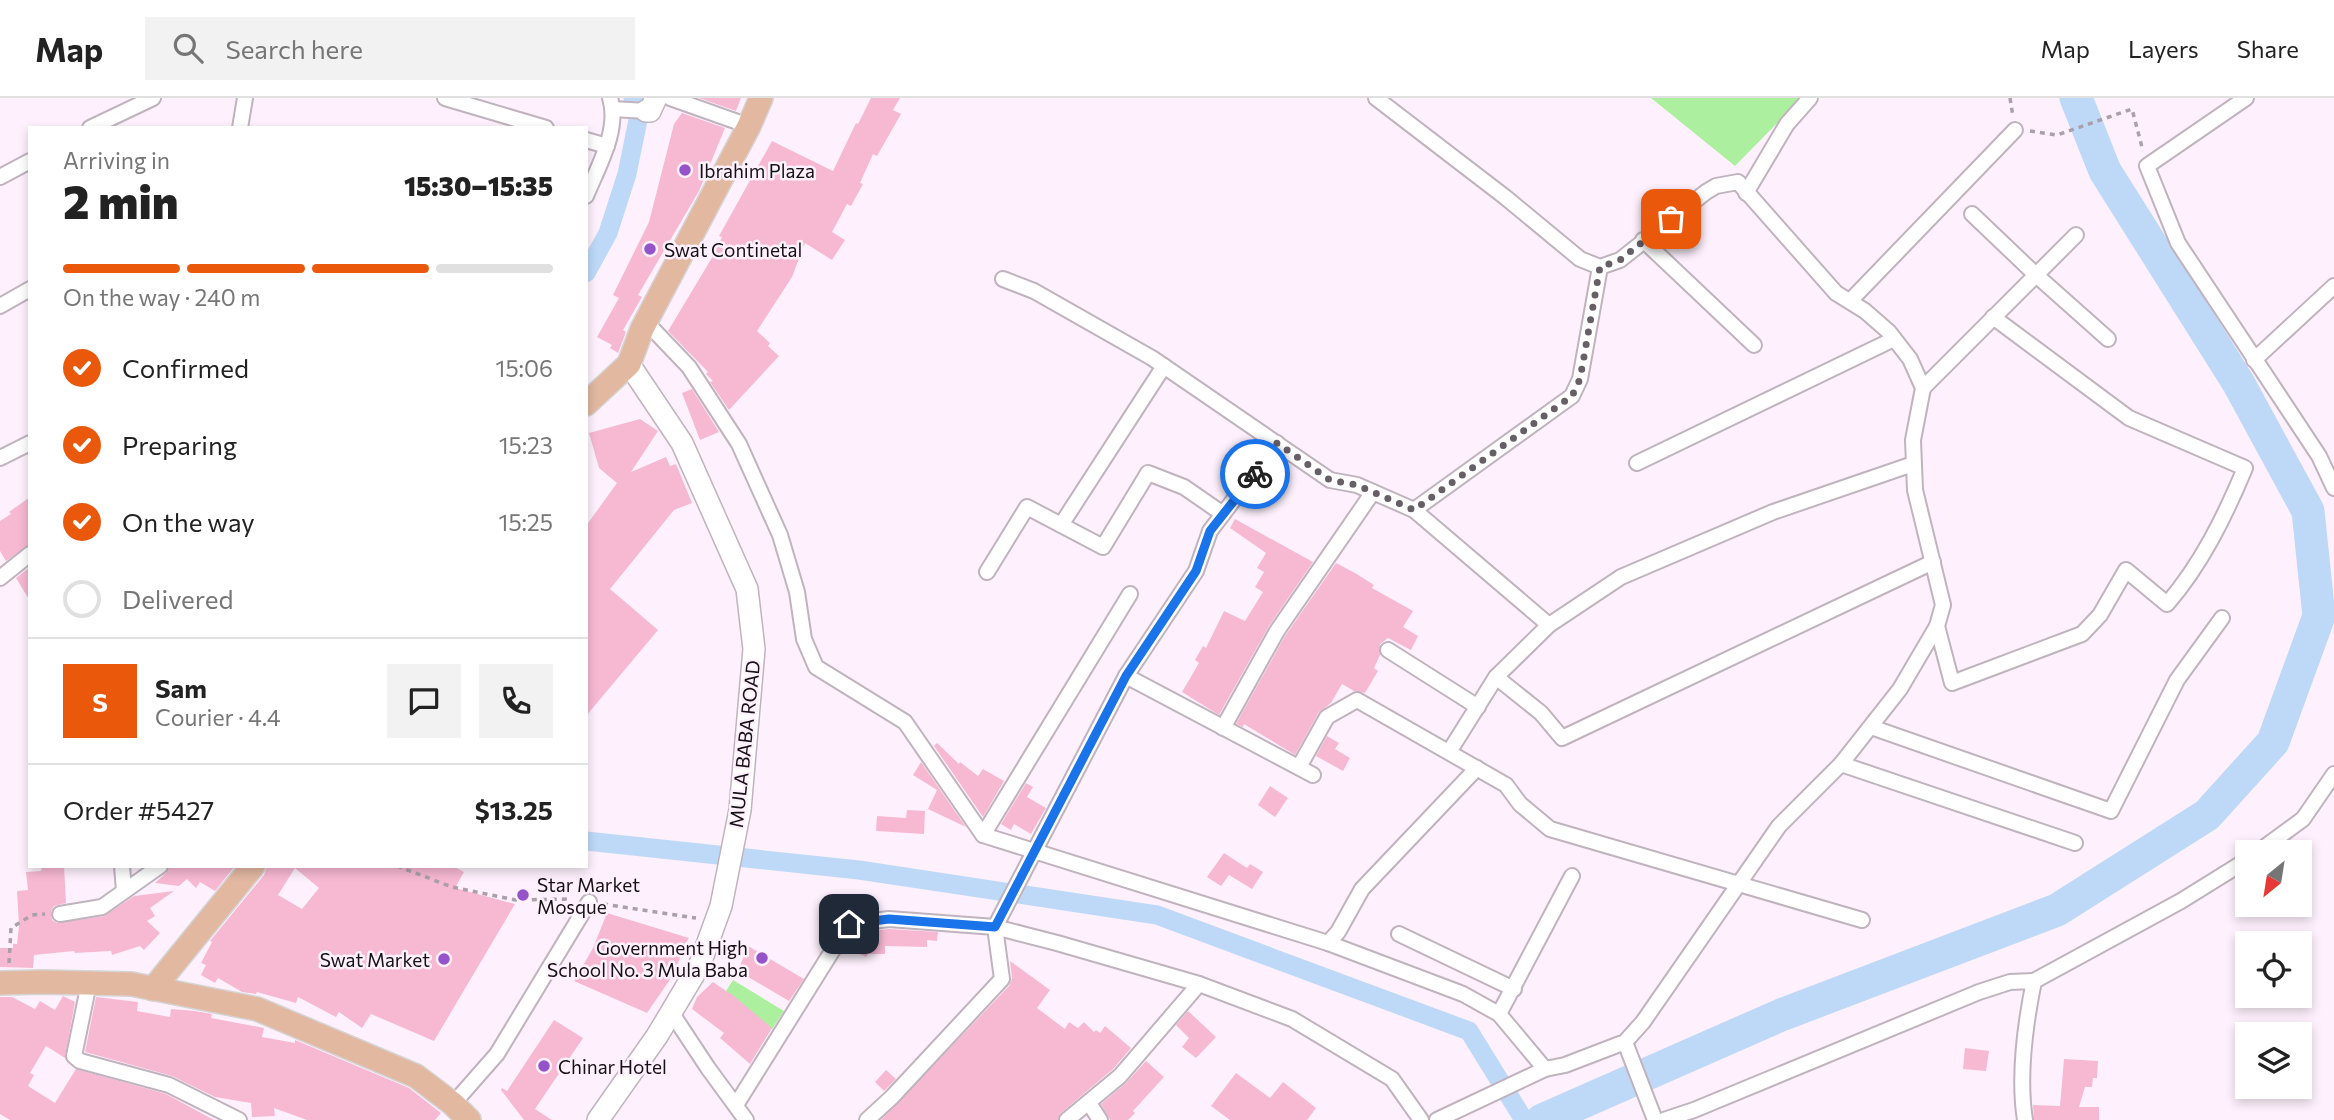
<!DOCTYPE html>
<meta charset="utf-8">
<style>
:root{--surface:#fff;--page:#f2f2f2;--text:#222;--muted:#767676;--line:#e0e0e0;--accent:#ea580c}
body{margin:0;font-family:Commissioner,sans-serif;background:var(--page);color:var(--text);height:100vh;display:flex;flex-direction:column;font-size:26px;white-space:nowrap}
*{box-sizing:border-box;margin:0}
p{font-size:23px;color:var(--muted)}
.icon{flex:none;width:38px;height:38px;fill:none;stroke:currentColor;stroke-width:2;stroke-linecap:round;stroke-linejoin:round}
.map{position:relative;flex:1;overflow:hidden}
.details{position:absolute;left:28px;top:28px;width:560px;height:742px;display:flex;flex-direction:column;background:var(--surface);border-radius:0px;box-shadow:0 4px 10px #0003}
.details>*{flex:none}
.needle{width:46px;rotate:210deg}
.tools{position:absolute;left:2235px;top:742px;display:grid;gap:14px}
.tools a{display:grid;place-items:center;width:77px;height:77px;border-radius:0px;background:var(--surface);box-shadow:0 4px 10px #0003;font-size:35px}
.pin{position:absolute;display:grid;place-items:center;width:60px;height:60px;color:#fff;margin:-30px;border-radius:14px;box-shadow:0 4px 10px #0006}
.courier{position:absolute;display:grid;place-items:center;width:70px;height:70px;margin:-35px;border:5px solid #1a73e8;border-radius:50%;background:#fff;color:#222;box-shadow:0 2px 9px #0007}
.summary em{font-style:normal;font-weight:800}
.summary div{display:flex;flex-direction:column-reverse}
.summary{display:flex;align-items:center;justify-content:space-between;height:119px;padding:0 35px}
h1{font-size:46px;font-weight:800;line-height:52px}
.bar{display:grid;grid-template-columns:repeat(4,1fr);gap:10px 7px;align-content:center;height:84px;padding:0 35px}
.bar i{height:9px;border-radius:5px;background:var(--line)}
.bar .current{background:var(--accent)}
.bar p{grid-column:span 4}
.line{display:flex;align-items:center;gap:18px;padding:0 35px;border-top:2px solid var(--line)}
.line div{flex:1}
.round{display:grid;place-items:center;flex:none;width:74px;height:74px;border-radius:0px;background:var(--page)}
ol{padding:0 35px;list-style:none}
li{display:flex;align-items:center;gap:21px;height:77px}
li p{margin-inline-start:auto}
li .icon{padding:7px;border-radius:50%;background:var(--accent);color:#fff;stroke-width:4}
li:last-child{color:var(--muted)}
li i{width:38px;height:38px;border:4px solid var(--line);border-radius:50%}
header{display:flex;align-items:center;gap:42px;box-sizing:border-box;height:98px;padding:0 35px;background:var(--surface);border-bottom:2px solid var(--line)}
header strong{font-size:33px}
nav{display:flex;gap:38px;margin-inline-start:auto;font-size:24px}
.search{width:490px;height:63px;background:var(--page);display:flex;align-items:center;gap:18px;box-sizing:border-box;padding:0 24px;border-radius:0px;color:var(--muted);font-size:26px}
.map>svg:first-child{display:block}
.green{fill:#acef9e}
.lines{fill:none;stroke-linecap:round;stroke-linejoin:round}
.canal{stroke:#bed9f8;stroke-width:19}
.river{stroke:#bed9f8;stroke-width:33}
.building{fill:#f7b9d2;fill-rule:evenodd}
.street-casing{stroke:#c0b3be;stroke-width:18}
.secondary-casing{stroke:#c0b3be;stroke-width:24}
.primary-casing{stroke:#d5d4d5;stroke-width:26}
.path{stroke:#aaa0a9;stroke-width:3.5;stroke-dasharray:5 5;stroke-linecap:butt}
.street{stroke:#fff;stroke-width:14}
.secondary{stroke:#fff;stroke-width:21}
.primary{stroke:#e2b8a1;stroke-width:23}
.done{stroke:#675f66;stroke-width:7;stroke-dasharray:0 12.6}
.route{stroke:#1a73e8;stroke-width:9}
.poi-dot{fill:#9453c9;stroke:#fef1fd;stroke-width:2.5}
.labels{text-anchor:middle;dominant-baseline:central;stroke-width:5;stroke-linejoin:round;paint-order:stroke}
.poi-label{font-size:19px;fill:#151115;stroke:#fef1fd;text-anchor:start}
.street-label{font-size:19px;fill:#151115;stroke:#fef1fd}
</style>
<header>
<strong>Map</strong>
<div class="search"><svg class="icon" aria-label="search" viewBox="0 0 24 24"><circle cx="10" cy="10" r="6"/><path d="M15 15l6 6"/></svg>Search here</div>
<nav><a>Map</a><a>Layers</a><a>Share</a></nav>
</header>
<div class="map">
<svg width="2334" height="1022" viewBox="0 0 2334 1022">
<rect width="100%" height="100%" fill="#fef1fd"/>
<g class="green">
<path d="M1651 0H1802L1735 68Z"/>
<path d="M733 882 784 913 772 931 726 893Z"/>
</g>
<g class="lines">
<g class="canal">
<path d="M586 175 608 135 627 76 638 22 633 0"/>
<path d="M586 743 859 772 1157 817 1469 933 1524 1022"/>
</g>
<path class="river" d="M1542 1022 1781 917 2057 812 2207 717 2273 644 2319 518 2308 413 2239 286 2105 73 2076 0"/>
</g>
<g class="building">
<path d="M699 0H741L736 13Z"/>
<path d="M871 0H900L893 12 901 16 877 58 873 56 860 85 863 86 851 108 847 106 832 134 845 142 832 162 805 145 792 179 757 233 770 245 768 248 779 258 729 312 710 284 713 283 706 276 708 274 668 233 713 158 722 139 719 138 772 43 833 73 856 25 858 26Z"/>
<path d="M682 15 725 30 699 93 638 197 642 199 623 232 626 234 618 255 610 250 612 247 597 239 619 200 613 197 649 124 674 26Z"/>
<path d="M692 291 719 334 700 342 682 295Z"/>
<path d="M640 321 658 333 631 374 666 359 670 368 676 366 692 405 674 412 610 491 658 532 586 618V428L617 385 599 370 589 335Z"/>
<path d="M30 399V447L6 463 0 453V423L11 416 9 414Z"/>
<path d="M1235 421 1313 464 1269 528 1219 617 1182 594 1199 565 1195 562 1203 548 1206 550 1224 513 1245 523 1263 494 1255 489 1264 474 1257 470 1266 455 1230 430Z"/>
<path d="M1336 465 1355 475 1374 487 1372 490 1413 513 1403 529 1418 538 1411 552 1388 540 1380 546V557L1374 570 1378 573 1365 595 1354 593 1342 586 1331 605 1319 614 1295 657 1244 626 1243 629 1236 626 1285 538Z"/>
<path d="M30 469V503L16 480Z"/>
<path d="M1327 638 1339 645 1335 651 1350 660 1343 673 1316 658Z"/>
<path d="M937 645 959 666 960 664 978 678 983 671 1004 683 983 719 934 648Z"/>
<path d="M921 664 966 729 928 711 937 692 913 677Z"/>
<path d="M1026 685 1033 689 1027 699 1046 710 1031 736 1014 726 1011 732 1001 726Z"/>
<path d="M1270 688 1288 700 1275 719 1258 707Z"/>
<path d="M907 712 925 713 924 736 876 733 877 718 906 720Z"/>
<path d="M1224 755 1247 770 1250 766 1263 774 1252 791 1229 777 1221 788 1207 779Z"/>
<path d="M42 768H64L66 805 54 808 51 813 52 822 57 825 104 818 134 798 174 793 150 810 155 818 147 823 160 835 144 852 140 848 112 857 111 853 75 855 74 853 34 857 33 870 0 869V850H13V846H17L19 828 17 793 28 792 26 774 41 773Z"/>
<path d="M169 768H235L215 793 200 784 196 790 187 781 179 788 155 785 166 775Z"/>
<path d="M267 768H453L464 774 455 790 515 806 434 943 371 916 362 930 339 914 336 919 298 899 296 905 257 894 256 896 242 894 218 880 215 885 201 877 206 867 201 865 212 844 210 843 264 777ZM295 770 319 790 302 811 278 797Z"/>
<path d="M607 815 689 840 681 852 683 854 669 883 647 915 574 883 593 850Z"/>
<path d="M889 831 938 834 937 843 927 842V849L885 848V856H868L866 859 847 850 855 835Z"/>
<path d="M748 848 804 881 789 903 738 873Z"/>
<path d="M1010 863 1050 892 1037 910 1065 931 1069 924 1078 930 1084 924 1094 934 1096 932 1100 935 1105 928 1131 950 1113 971 1061 1015 1058 1022H881L1009 888 1012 880Z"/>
<path d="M713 884 729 895V894L772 930 750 966 720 940 724 935 692 911 697 899Z"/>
<path d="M63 898 75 904 65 960 46 948 30 975 34 977 28 988 55 1005 76 971 166 996 214 1022H10L0 1016V899H12L35 911 40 903 55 912Z"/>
<path d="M96 899 138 904 137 913 142 914 170 919 171 911 195 913 212 916 211 920 264 930 262 939 295 945V942L409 990 441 1015 435 1022H307L274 1010 275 1018 252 1019 251 1005 215 999 172 978 85 954Z"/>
<path d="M1188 913 1216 939 1196 960 1182 949 1189 940 1176 927Z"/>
<path d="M554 922 583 940 535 1011 552 1022H524L501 992 502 990 507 993Z"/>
<path d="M1965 950 1989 953 1986 973 1963 971Z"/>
<path d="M2064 961 2098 963 2097 980H2093L2092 989H2085L2079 1009H2099V1022H2034L2033 1007 2060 1008Z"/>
<path d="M1146 963 1164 979 1133 1013 1135 1015 1128 1022H1110L1101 1006 1126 985Z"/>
<path d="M886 972 896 981 884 993 875 984Z"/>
<path d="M1236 975 1270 1000 1283 984 1316 1010 1307 1022H1230L1211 1008Z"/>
</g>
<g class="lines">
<g class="street-casing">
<g id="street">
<path d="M445 0 546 30"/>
<path d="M670 0 749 28"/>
<path d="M2246 0 2147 68 2178 145 2319 358 2334 390"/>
<path d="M613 11 646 13"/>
<path d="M90 30 153 0"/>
<path d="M240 30 245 0"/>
<path d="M586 42 607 48"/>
<path d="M0 79 30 63"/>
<path d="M1746 95 1787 26 1810 0"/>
<path d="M586 98C598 69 620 31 610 0"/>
<path d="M1972 116 2036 177 2108 241"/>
<path d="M1643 142 1754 247"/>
<path d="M1003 181 1034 193 1152 260 1330 382 1357 387 1414 412 1549 527"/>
<path d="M1850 203 2015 32"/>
<path d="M0 208 30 191"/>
<path d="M646 224 689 269 739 346 780 437 797 494 804 541 816 569 905 624 983 737 1328 845 1463 896 1499 916 1545 971 1565 967 1625 944 1643 924 1779 728 1841 666 1900 591 1937 528 1943 507 1915 392 1913 342 1923 290 1910 261 1889 234 1865 213 1836 195 1738 84 1716 88 1706 94 1620 162 1600 169 1580 161 1505 99 1376 0"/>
<path d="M2254 262 2334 188"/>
<path d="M1923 290 2076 137"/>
<path d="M0 360 30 345"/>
<path d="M1637 365 1894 241"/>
<path d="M1414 412 1572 298 1580 281 1600 169"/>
<path d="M1061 427 1164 268"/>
<path d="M987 474 1027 409 1103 449 1148 375 1184 389 1223 416"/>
<path d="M0 480 30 456"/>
<path d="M1937 528 1952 585 2082 536 2100 517 2126 472 2167 506C2201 467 2225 418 2245 370L2129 320 1993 219"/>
<path d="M1388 552 1478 609"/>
<path d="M1126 578 1313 677"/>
<path d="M1496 579 1541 615 1562 640 1933 464"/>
<path d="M1871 629 2111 713 2177 582 2222 520"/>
<path d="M1223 630 1277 533 1373 394"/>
<path d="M1449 654 1496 579 1549 527 1621 479 1773 414 1913 366"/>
<path d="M1841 666 2075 745"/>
<path d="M1299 669 1327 619 1357 602 1506 687 1520 706 1550 731 1862 822"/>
<path d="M983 737 1130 496"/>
<path d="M2258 754 2303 721 2334 676"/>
<path d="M122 768 124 793"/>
<path d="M60 816 102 809 160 768"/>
<path d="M1399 836 1514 891"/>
<path d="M1328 845 1338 834 1362 791 1477 670"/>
<path d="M2034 883 2181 803 2247 762"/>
<path d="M89 885 74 958 80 963 169 987 239 1022"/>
<path d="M671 914 708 970 746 1022"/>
<path d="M1499 916 1572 778"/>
<path d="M1625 944 1655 1022"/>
<path d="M1089 1005 1100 1022"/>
<path d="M453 1006 497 956 589 804"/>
<path d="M736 1007 849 826 889 821 995 829 1057 845 1199 886 1292 921 1392 981 1421 1022"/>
<path d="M867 1022 892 999 1002 881 995 829 1035 752 1126 578 1196 473 1210 433 1277 345"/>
<path d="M1067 1022 1120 978 1199 886"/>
<path d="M1437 1022 1545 971"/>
<path d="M1664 1022 1694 1012 1979 894 2010 884 2034 883C2025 927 2018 978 2025 1022"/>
</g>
</g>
<g class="secondary-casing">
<g id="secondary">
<path d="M646 13H650L656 0"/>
<path d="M598 1022 657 938 700 866 721 808 740 712 754 551 747 491 682 345 629 266"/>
</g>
</g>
<g class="primary-casing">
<g id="primary">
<path d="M586 306 629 266 642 231 749 28 761 0"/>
<path d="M0 885 43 884 131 886 257 911 416 978 453 1006 469 1022"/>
<path d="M153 891 253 768"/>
</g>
</g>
<g class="path">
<path d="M2010 0 2013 19"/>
<path d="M2030 33 2057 37 2132 11 2143 53"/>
<path d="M397 768 452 789 516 802 571 801"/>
<path d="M603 806 696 820"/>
<path d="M9 865 11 830 32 817 45 816"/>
</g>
<use href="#street" class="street"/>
<use href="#secondary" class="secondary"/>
<use href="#primary" class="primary"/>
</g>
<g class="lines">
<path class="done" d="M1255 376 1277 345 1330 382 1357 387 1414 412 1572 298 1580 281 1600 169 1620 162 1671 121"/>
<path class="route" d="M849 826 889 821 995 829 1126 578 1196 473 1210 433 1255 376"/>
</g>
<g class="poi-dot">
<circle cx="685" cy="72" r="7"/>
<circle cx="650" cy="151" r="7"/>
<circle cx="523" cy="797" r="7"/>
<circle cx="762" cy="860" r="7"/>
<circle cx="444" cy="861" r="7"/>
<circle cx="544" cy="968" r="7"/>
</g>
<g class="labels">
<g class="poi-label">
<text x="699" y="72">Ibrahim Plaza</text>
<text x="664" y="151">Swat Continetal</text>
<text x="537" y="786">Star Market<tspan x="537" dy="22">Mosque</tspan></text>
<text x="748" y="849" text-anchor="end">Government High<tspan x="748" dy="22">School No. 3 Mula Baba</tspan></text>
<text x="430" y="861" text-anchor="end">Swat Market</text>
<text x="558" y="968">Chinar Hotel</text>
</g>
<g class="street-label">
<text transform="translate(744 646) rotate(-84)">MULA BABA ROAD</text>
</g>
</g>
</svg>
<div class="tools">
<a><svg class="needle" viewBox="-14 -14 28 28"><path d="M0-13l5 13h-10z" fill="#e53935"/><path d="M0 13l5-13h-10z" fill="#767676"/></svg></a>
<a><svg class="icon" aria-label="locate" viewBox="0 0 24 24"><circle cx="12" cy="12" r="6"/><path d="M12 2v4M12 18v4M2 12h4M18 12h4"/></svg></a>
<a><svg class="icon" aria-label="layers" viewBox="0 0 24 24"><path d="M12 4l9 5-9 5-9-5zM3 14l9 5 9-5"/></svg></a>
</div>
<div class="pin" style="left:1671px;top:121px;background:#ea580c"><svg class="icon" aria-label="bag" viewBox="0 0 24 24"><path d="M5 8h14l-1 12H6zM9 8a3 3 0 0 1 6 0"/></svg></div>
<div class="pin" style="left:849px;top:826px;background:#1f2937"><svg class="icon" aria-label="home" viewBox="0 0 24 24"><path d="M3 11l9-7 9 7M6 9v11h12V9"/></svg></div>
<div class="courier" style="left:1255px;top:376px"><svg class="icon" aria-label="bike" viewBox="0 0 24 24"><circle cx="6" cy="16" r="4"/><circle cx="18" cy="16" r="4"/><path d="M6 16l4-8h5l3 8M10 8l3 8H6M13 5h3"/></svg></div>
<section class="details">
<div class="summary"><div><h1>2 min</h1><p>Arriving in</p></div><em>15:30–15:35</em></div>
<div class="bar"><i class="current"></i><i class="current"></i><i class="current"></i><i></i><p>On the way · 240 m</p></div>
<ol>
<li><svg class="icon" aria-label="check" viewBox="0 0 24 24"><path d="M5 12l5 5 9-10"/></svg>Confirmed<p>15:06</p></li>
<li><svg class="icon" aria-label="check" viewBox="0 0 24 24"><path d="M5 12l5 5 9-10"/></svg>Preparing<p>15:23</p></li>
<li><svg class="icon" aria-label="check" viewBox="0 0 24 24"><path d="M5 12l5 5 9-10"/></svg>On the way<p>15:25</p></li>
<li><i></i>Delivered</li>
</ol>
<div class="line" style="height:126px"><b class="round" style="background:var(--accent);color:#fff">S</b><div><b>Sam</b><p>Courier · 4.4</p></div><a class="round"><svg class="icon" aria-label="chat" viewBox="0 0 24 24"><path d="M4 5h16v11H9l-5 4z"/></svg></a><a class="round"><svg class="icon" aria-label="phone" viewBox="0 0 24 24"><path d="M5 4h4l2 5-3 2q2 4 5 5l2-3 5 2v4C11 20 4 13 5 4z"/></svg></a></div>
<div class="line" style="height:91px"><div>Order #5427</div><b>$13.25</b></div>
</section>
</div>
